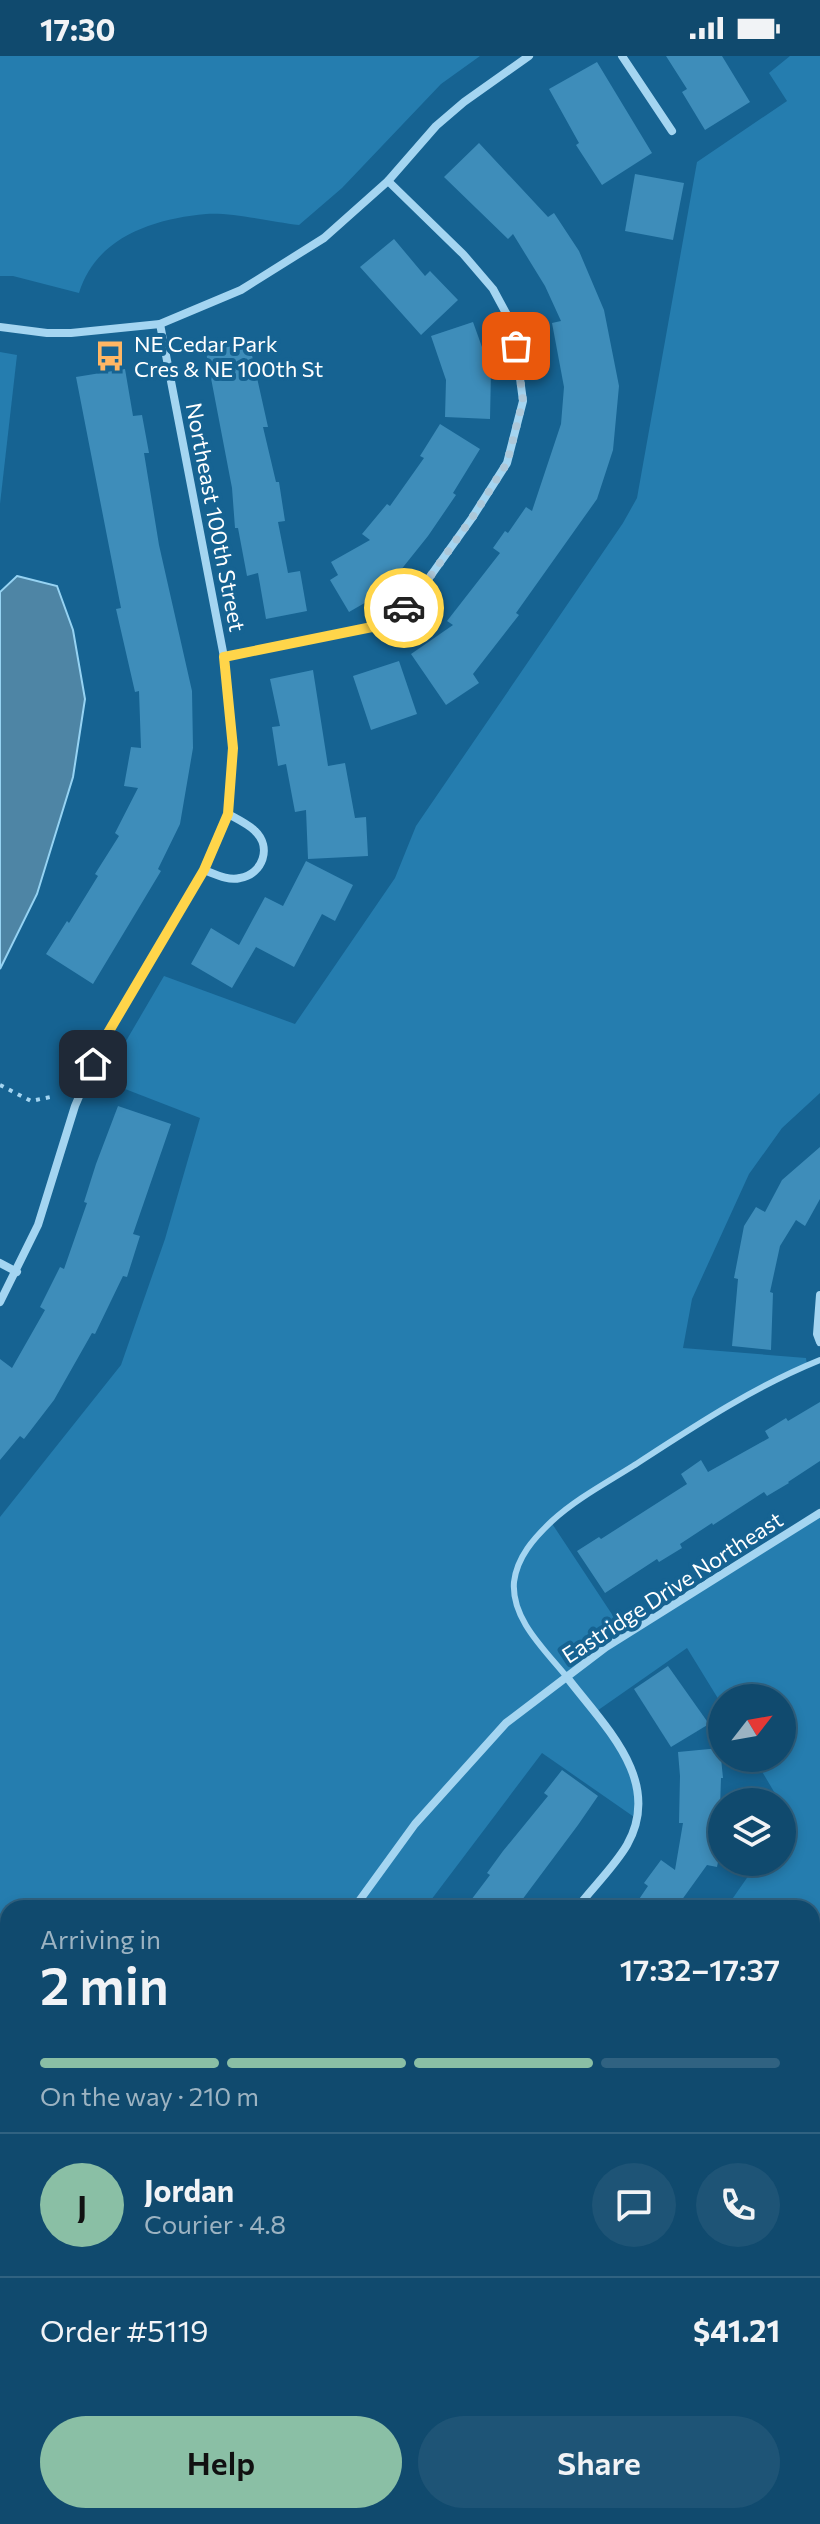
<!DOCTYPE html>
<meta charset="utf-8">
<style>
:root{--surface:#104a6e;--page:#1e5476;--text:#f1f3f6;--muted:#9cb3c2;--line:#306281;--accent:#8abfa5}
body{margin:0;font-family:Commissioner,sans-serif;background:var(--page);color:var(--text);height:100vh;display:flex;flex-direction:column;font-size:30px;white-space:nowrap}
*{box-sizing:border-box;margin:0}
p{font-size:26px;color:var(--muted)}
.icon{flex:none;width:44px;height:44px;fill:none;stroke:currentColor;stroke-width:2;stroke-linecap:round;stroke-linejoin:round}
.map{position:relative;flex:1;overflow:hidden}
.details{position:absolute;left:0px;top:1844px;width:820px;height:624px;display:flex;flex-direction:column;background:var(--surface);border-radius:24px 24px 0 0;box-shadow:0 4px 12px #0003,0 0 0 2px var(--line)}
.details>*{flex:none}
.needle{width:52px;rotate:59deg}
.fabs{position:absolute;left:708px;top:1628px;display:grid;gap:16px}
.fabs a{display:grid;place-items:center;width:88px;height:88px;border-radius:50%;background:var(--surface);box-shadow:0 4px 12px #0003,0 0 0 2px var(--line);font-size:40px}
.pin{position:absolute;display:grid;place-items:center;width:68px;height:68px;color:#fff;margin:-34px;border-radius:16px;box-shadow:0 4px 12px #0006}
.courier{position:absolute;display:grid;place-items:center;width:80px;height:80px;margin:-40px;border:6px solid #ffd54a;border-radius:50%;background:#fff;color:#222;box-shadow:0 2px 10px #0007}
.summary em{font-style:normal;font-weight:600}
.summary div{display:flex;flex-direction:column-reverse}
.summary{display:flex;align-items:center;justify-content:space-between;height:136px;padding:0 40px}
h1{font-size:52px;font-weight:600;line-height:60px}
.bar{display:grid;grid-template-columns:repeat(4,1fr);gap:12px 8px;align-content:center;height:96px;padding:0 40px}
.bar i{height:10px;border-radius:6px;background:var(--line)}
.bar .active{background:var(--accent)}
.bar p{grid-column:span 4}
.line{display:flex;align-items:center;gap:20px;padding:0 40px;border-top:2px solid var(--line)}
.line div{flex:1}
.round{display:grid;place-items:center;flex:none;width:84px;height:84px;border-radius:42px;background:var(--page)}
.cta{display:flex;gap:16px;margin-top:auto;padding:16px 40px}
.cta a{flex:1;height:92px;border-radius:48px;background:var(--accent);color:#111;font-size:32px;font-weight:600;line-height:92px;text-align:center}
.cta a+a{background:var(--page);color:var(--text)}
.status{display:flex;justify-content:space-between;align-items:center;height:56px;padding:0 40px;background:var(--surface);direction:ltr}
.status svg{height:22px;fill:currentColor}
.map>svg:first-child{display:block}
.green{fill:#257daf}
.water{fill:#4e85a5;stroke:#96d3f3;stroke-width:2}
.building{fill:#3e8dba}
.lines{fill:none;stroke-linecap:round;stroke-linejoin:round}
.path{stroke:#a4d5f1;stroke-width:4;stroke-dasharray:4 6;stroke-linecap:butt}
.lane{stroke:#a4d5f1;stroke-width:6}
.street{stroke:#a4d5f1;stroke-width:8}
.done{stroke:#adc8d9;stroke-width:8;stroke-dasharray:0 14.4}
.route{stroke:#ffd54a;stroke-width:10}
.labels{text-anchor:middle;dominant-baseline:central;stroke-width:8;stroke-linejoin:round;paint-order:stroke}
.poi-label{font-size:22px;fill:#fff;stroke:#166392;text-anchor:start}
.street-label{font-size:22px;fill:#fff;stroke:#166392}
</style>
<div class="status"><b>17:30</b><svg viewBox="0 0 49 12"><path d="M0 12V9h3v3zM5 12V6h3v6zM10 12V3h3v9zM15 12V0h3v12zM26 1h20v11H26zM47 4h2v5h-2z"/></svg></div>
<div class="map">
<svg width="820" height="2468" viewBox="0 0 820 2468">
<rect width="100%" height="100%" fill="#166392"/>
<g class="green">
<path d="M0 0H480L441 28 342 132 299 169C272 166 231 156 206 158 153 163 96 181 79 237L13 220H0Z"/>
<path d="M790 0H820V1037L782 1072 749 1118 692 1243 683 1292 806 1302 807 1310 751 1338 563 1456 551 1466 625 1578 820 1457V2468H290L287 2460H812V1852H726L758 1806H782V1772L789 1761 754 1702H782V1642H722V1649L687 1592 594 1657 636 1723 637 1763 542 1697 425 1852H8V2460H115L110 2468H8L0 2463V1461L121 1309 165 1183 200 1062 107 1026 119 997 164 920 295 968 395 822 416 770 623 467 637 442 697 106 787 45 769 17Z"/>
<path d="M0 296 17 299 0 448Z"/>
</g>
<g class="water">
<path d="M17 520 57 530 73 574 85 643 73 721 37 838 0 913V536Z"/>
<path d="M369 2460H600L597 2468H372Z"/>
</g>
<g class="building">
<path d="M666 0H722L750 46 705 74 682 36 687 33Z"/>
<path d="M597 6 652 97 602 129 576 89 579 87 549 33Z"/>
<path d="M479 87 548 161 554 157 579 195 604 254 619 330 613 394 597 443 516 557 519 559 473 618 479 627 446 649 411 598 453 569 447 565 500 497 493 492 505 475 508 477 526 451 532 455 561 368 564 331 552 267 561 265 545 230 513 178 508 183 444 121Z"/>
<path d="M635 118 684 127 673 184 625 175Z"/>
<path d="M394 183 425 220 430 215 458 244 421 279 360 211Z"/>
<path d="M473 266 491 316 490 363 445 361 446 324 431 280Z"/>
<path d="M249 286 268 371H263L276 426H279L285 465 278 466 288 517 300 515 307 555 266 563 258 517 247 520 238 472H235L232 432 206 296Z"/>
<path d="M125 313 133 360 142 359 149 397H144L159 489 192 635 193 692 180 768 158 813 161 815 93 928 46 898 67 865 69 867 98 820 95 818 119 780 115 777 138 732 124 730 131 691 141 692 139 635 135 636 116 553 121 552 76 321Z"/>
<path d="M440 368 480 393 453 437 456 439 428 480 388 530 389 533 349 556 330 524 338 519 331 506 370 484 362 478 387 448 390 450 424 402 420 400Z"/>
<path d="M399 605 417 658 371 674 353 620Z"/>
<path d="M313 614 328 710 345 707 355 762 366 761 368 800 308 803 306 754 295 756 286 708 278 710 272 671 280 670 270 623Z"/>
<path d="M306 805 353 829 335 865 322 858 294 911 256 891 232 932 191 908 211 872 239 889 265 841 283 850Z"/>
<path d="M118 1050 171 1068 133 1178 140 1180 127 1221 123 1220 95 1278 92 1277 54 1344 24 1383 20 1380 0 1404V1303L12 1312 45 1254 40 1251 60 1211 64 1213 87 1147 84 1146 96 1108Z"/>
<path d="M820 1091V1143L805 1170 796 1164 780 1190 770 1236 773 1237 771 1294 732 1290 738 1223 734 1222 744 1170 756 1151 765 1156 782 1124Z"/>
<path d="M820 1346V1405L788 1426 789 1427 767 1440 764 1436 713 1469 712 1467 680 1488 682 1492 659 1506 657 1503 605 1537 577 1495 599 1481 601 1483 687 1428 681 1418 701 1404 708 1416 769 1382 765 1375 786 1362 788 1365Z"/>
<path d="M668 1610 709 1668 671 1691 634 1633Z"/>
<path d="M720 1692 723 1722H721L719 1782 722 1786 717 1811 707 1809 676 1852H633L648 1830 644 1827 661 1804 675 1814 683 1767H679L680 1720 678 1696Z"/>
<path d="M562 1714 598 1740 578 1769 516 1852H465L490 1819 487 1817 503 1795 548 1740 544 1737Z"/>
</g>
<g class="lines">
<g class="path">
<path d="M0 1029 31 1045 55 1040"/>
<path d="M0 2304 8 2297"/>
<path d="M327 2460 329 2468"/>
</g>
<g class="lane">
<path d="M566 1620C545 1594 511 1563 514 1526 517 1501 534 1482 552 1465 576 1443 606 1427 633 1410 693 1371 753 1331 820 1304"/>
<path d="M0 1907 8 1913"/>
<path d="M189 2460 201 2468"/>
<path d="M167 2468 172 2460"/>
</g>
<g class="street">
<path d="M622 0 672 75"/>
<path d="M0 271 47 277H71L160 268 241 234 324 182 388 125 436 70 464 46 529 0"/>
<path d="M224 601 377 570 404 552 424 529 472 462 507 407 523 345 513 270 493 233 463 198 388 125"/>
<path d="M204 814C215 818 228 825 240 822 263 818 272 791 255 775 248 768 237 763 228 758"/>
<path d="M0 1207 17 1216"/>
<path d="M820 1239 817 1278 820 1286"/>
<path d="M0 1246 38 1169 75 1050 102 987 204 814 228 758 233 692 224 601 160 268"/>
<path d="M566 1620C603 1669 664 1724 627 1789 614 1811 593 1831 577 1852"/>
<path d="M354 1852 415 1768 506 1667 606 1591 820 1457"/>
<path d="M308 2460 310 2468"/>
</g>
</g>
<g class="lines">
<path class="done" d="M404 552 424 529 472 462 507 407 523 345 516 290"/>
<path class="route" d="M93 1008 102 987 204 814 228 758 233 692 224 601 377 570 404 552"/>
</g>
<defs>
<g id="bus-bare" transform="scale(2.4)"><path d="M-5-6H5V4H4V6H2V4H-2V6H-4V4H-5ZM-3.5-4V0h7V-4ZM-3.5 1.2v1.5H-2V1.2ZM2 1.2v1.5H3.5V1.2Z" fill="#ffb664" stroke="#166392" stroke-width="2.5" paint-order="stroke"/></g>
</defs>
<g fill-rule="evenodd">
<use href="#bus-bare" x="110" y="300"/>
</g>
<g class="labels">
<g class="poi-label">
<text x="134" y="287">NE Cedar Park<tspan x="134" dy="25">Cres &amp; NE 100th St</tspan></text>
</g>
<g class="street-label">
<text transform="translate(216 461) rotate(79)">Northeast 100th Street</text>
<text transform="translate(672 1531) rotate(-33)">Eastridge Drive Northeast</text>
</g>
</g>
</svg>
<div class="fabs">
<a><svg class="needle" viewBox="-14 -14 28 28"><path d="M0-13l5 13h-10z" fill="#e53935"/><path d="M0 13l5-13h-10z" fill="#9cb3c2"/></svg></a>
<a><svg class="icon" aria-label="layers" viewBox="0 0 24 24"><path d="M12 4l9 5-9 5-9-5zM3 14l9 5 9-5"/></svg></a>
</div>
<div class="pin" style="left:516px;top:290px;background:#ea580c"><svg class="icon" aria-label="bag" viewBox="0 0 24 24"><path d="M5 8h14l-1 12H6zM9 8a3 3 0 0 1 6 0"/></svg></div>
<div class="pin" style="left:93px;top:1008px;background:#1f2937"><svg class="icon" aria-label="home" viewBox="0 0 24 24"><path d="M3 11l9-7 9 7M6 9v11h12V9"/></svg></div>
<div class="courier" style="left:404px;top:552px"><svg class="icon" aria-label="car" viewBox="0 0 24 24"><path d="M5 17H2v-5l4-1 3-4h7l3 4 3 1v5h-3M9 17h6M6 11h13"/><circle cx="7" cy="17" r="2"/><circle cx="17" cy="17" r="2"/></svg></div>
<section class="details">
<div class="summary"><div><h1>2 min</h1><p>Arriving in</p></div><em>17:32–17:37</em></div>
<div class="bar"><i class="active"></i><i class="active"></i><i class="active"></i><i></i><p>On the way · 210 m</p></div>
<div class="line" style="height:144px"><b class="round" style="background:var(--accent);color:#111">J</b><div><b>Jordan</b><p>Courier · 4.8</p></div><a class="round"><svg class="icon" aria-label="chat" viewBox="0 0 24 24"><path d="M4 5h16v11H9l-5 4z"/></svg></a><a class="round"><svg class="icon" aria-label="phone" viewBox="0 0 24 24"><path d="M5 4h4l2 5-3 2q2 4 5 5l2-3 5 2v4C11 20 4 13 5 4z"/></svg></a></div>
<div class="line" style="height:104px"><div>Order #5119</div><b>$41.21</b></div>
<div class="cta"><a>Help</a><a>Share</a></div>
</section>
</div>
